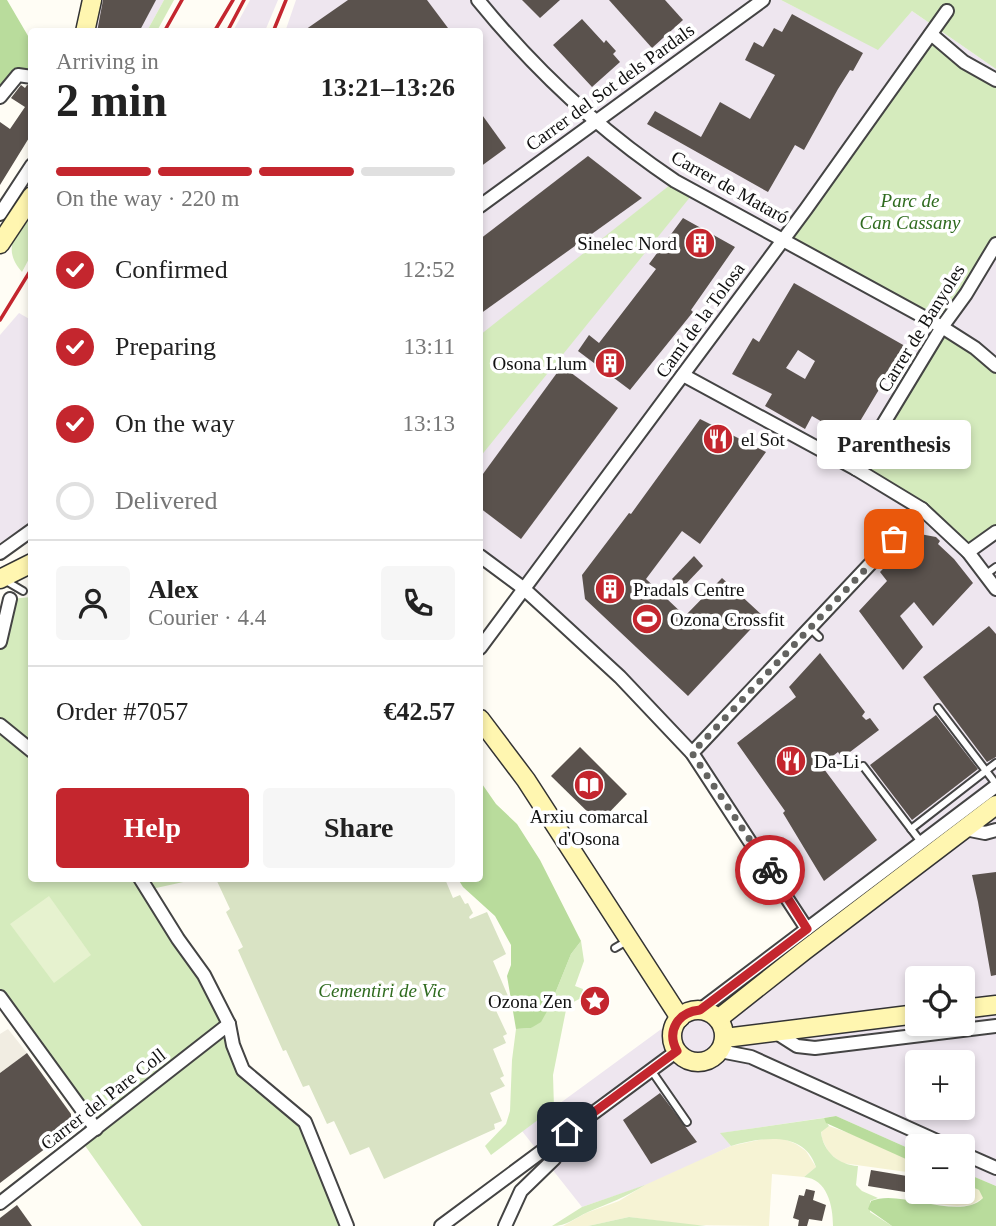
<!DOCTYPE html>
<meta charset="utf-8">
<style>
:root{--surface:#fff;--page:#f6f6f6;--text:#222;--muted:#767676;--line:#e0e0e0;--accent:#c4262e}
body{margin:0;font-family:"Times New Roman",serif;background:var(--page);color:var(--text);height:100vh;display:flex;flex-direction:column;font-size:26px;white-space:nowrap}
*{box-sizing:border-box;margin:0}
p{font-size:23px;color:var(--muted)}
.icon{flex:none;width:38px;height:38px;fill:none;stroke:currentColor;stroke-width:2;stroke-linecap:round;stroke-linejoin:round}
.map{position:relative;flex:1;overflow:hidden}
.sheet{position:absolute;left:28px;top:28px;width:455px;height:854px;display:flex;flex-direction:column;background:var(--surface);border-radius:7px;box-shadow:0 4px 10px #0003}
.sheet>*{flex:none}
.fabs{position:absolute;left:905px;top:966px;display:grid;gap:14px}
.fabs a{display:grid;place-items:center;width:70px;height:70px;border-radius:7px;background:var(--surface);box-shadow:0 4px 10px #0003;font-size:35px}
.pin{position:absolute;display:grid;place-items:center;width:60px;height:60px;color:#fff;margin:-30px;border-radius:14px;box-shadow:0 4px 10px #0006}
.courier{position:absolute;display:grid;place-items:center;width:70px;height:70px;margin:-35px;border:5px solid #c4262e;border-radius:50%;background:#fff;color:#222;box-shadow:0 2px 9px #0007}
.bubble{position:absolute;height:49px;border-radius:7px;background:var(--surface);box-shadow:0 4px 10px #0003;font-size:23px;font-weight:800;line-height:49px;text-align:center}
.summary em{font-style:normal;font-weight:800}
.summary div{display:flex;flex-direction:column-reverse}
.summary{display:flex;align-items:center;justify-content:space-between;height:119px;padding:0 28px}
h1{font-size:46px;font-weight:800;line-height:52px}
.bar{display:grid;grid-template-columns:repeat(4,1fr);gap:10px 7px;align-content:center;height:84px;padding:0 28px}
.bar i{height:9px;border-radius:5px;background:var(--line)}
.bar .selected{background:var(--accent)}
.bar p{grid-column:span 4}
.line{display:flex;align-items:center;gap:18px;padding:0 28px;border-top:2px solid var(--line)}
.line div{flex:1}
.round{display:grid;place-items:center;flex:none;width:74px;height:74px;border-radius:7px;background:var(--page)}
ol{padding:0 28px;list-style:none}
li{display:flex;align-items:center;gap:21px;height:77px}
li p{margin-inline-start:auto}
li .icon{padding:7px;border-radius:50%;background:var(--accent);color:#fff;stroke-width:4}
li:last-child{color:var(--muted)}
li i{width:38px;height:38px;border:4px solid var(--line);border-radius:50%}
.button{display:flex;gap:14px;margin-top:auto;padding:14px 28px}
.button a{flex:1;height:80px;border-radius:7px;background:var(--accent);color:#fff;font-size:28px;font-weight:800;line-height:80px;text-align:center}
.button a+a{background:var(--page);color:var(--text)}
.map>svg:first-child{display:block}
.industrial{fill:#eee6ef;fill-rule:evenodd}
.farmland{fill:#f6f3d4}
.green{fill:#d5ebbd}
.forest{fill:#b9dc9c}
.cemetery{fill:#d9e3c4}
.pitch{fill:#e6f2cf}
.plaza{fill:#f1ede2}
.building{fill:#5a524d;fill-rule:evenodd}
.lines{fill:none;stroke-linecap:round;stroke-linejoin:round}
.lane-casing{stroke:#444;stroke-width:10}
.street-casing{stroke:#444;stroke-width:16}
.secondary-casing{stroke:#333;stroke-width:21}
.lane{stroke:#fff;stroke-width:6}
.street{stroke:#fff;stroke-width:12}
.secondary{stroke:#fff6b0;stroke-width:18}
.rail{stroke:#c4262e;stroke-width:3.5}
.done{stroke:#646461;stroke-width:7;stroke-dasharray:0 12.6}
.route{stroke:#c4262e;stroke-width:9}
.labels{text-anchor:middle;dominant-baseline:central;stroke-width:7;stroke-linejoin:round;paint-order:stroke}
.street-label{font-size:19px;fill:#111;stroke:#fff}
.park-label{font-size:19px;font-style:italic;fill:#2f6b1f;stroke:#fff}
.poi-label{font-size:19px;fill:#111;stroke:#fff;text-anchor:start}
</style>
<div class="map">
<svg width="996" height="1226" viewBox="0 0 996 1226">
<rect width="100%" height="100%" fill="#fffdf5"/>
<g class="industrial">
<path d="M94 0H164L147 31 87 32Z"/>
<path d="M250 0H278L265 31H233Z"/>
<path d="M296 0H781L878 49 912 11 996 69V1186L963 1172 962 1146H917V1152L836 1116 721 1133 731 1146 658 1181 582 1207 522 1131 802 926 693 752 480 556V32H285ZM917 978H962V1024H917ZM917 1062H962V1108H917Z"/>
<path d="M19 313 31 320V522L0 543V335Z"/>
</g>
<g class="farmland">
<path d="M829 1126 866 1139 917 1164V1176L914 1173 842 1163 829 1153 822 1139 821 1130Z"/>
<path d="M767 1138 784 1139 796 1144 806 1151 816 1167 804 1177 772 1174 769 1226 691 1225 629 1217 588 1226H563L586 1213 619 1201 645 1185 731 1146Z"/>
<path d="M963 1183 979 1190 983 1198 971 1205 957 1206 926 1203 919 1197 918 1192H962Z"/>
</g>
<g class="green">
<path d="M164 0H174L157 31H147Z"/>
<path d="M781 0H996V69L912 11 878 50Z"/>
<path d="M931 34 996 80V244L942 327 996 366V532L968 552 922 509 856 469 941 327 783 239Z"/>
<path d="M675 181 695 191 480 457V335Z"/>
<path d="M31 207V255L22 272C0 247 18 231 31 207Z"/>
<path d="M31 597 32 878 197 879 147 890 204 975 243 1070 292 1109 347 1226H142L81 1140 95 1130 0 997V642L10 599Z"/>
<path d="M581 941 584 961 575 986 583 989 581 998 570 1004 566 1010 553 1075 554 1108 491 1155 485 1146 506 1124 510 1111 512 1060 516 1029 531 1028 550 1006 571 954Z"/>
<path d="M824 1118 829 1126 821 1132C823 1152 839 1165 858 1166L856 1185 862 1191 878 1198 870 1201V1212L892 1226H833C833 1205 827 1179 804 1177L816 1167C804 1129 760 1138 731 1146L720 1133Z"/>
<path d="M645 1185C626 1197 609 1203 588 1212 575 1218 567 1226 552 1226L582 1207Z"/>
<path d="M629 1217 706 1226H588Z"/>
</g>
<g class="forest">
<path d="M0 0H7L31 41V71L14 70 0 88Z"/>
<path d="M480 781 496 804 517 824 540 860 581 941 571 954 550 1006 541 1022 531 1028 516 1029 507 976 511 965V945L495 916 463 887 458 879 480 878Z"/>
<path d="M836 1116 917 1152V1164L826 1123 824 1118Z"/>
<path d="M963 1172 996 1186V1226H892L868 1209 871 1201C900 1188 959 1222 983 1198L979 1190 963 1183Z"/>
</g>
<path class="cemetery" d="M216 879H445L453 898 460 895 465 904 468 903 473 913 469 917 470 919 487 912 506 954 493 961 508 996 492 1002 507 1034 503 1036 506 1043 493 1049 504 1076 500 1078 505 1086 490 1093 502 1121 494 1124 495 1129 384 1179 369 1147 350 1155 334 1121 327 1124 309 1085 303 1087 286 1050 283 1051 238 950 243 947 226 912 230 909Z"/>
<path class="pitch" d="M49 896 91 955 54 983 10 924Z"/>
<path class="plaza" d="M8 1029 27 1053 0 1073V1034Z"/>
<g class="building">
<path d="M103 0H156L139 32H97Z"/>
<path d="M348 0H427L451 32H302Z"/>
<path d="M522 0H560L540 18Z"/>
<path d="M609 0H665L683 20 652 48Z"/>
<path d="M792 14 863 53 853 71 850 70 838 89 804 150 795 145 768 192 647 124 655 111 701 137 720 102 750 119 775 75 745 60 754 42 763 47 774 28 782 32Z"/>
<path d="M582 19 604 43 606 40 616 51 613 54 620 62 592 87 553 45Z"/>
<path d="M21 85 25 88 27 85 32 86V133L0 185V122L10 129 25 107 11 98Z"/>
<path d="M480 112 506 148 480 167Z"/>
<path d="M588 156 642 198 480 314V239Z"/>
<path d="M683 218 735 247 691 310 693 312 630 390 578 351 589 335 599 343 656 269 649 264Z"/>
<path d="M794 283 905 346 850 438 812 416 805 429 765 406 772 394 732 374 753 338 759 342ZM798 350 815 361 805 379 786 368Z"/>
<path d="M562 366 618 408 521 539 480 508V478Z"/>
<path d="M700 419 766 452 700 544 682 531 646 579 685 616 722 578 763 616 688 696 585 599 582 575 629 513 631 514Z"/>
<path d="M920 534 936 537 940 541 938 544 954 559 973 583 933 626 914 602 900 616 923 647 903 670 859 611 887 581 880 572 911 539Z"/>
<path d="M694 556 703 566 682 588 672 579Z"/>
<path d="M989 626 996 634V757L987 762 923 677Z"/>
<path d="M820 653 865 712 862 716 866 720 870 718 879 730 842 758 838 752 821 765 877 840 824 881 783 813 785 811 737 743 796 697 789 687Z"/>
<path d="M936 715 978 769 912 820 870 765Z"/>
<path d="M580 747 627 794 599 823 551 776Z"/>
<path d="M996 872V975L991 976 978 902 972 875Z"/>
<path d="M27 1053 71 1114V1129L0 1183V1073Z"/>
<path d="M660 1093 697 1142 651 1164 623 1120Z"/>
<path d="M871 1170 913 1177 911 1193 868 1186Z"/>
<path d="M806 1189 815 1191 813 1200 826 1205 822 1221 809 1219 807 1226H798L799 1220 793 1218 799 1195 804 1196Z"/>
<path d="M17 1205 32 1226H0V1218Z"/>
</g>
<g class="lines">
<g class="lane-casing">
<g id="lane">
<path d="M985 575 996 567"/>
<path d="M6 581 23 591"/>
<path d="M810 628 819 637"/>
<path d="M938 708 996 784"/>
<path d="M863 766 921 842"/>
<path d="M911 829 996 763"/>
<path d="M615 948 627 941"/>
<path d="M651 1070 687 1122"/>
</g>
</g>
<g class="street-casing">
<g id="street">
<path d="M478 0C535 70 600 131 675 181L942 327 975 348 996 366"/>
<path d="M931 34 964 62 996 80"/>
<path d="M0 97 18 75 32 77"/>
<path d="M480 206 763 0"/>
<path d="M0 214 32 165"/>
<path d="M683 375 856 469 922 509 968 552 996 589"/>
<path d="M856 469 942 327 966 294 996 244"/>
<path d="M968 552 996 532"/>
<path d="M0 553 32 530"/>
<path d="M480 556 523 588 557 619 620 677 692 753 807 929"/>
<path d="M0 642 10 599"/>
<path d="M480 648 806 209 947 11"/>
<path d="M0 725 32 751"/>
<path d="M692 753 922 509"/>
<path d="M965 829 985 833 996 830"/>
<path d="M140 878 178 939 204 975 229 1024 233 1045 243 1070 305 1122 347 1226"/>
<path d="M0 997 96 1129"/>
<path d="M700 1010 996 786"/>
<path d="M775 1032 797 1046 815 1048 996 1026"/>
<path d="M720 1051 751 1057 948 1146"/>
<path d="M962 1153 996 1168"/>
<path d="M0 1203 229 1024"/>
<path d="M441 1226 677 1051"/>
<path d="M505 1226 521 1191 554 1159 546 1148"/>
</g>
</g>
<g class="secondary-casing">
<g id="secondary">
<path d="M85 32 92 0"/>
<path d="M0 244 32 196"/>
<path d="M0 579 32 563"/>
<path d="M480 719 526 780 680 1018"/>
<path d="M962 1009 996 1005"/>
<circle cx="698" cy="1036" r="26"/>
<path d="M718 1019 804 951 996 805"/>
<path d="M725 1038 917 1014"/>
</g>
</g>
<use href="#lane" class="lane"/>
<use href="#street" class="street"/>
<use href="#secondary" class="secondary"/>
<g class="rail">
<path d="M164 32 182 0"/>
<path d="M214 32 233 0"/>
<path d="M227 32 244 0"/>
<path d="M273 32 286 0"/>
<path d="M0 320 32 268"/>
</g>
</g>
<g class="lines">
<path class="done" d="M770 870 692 753 894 539"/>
<path class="route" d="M567 1132 677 1051C666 1031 678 1012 700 1010L807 929 770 870"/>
</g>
<defs>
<g id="building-disc" transform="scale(1.575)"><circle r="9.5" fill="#c4262e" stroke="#fff"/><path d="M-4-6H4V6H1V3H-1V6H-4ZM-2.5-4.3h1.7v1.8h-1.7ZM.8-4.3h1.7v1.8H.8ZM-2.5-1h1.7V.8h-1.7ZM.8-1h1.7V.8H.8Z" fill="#fff"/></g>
<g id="restaurant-disc" transform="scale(1.575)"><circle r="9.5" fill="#c4262e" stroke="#fff"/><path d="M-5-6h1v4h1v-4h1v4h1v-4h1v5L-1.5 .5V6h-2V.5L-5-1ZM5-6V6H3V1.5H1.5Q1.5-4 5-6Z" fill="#fff"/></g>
<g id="stadium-disc" transform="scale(1.575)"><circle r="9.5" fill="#c4262e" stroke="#fff"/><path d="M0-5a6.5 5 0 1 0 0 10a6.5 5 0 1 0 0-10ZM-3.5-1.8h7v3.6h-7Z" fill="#fff"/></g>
<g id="library-disc" transform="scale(1.575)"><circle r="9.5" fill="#c4262e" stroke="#fff"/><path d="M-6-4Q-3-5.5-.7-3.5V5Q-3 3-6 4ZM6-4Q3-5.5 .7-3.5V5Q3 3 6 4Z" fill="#fff"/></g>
<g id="sight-disc" transform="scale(1.575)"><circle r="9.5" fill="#c4262e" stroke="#fff"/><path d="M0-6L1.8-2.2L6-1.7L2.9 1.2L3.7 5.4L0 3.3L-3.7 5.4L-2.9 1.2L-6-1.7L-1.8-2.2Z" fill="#fff"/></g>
</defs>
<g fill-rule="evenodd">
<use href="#building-disc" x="700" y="243"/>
<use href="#building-disc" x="610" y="363"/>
<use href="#restaurant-disc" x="718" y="439"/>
<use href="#building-disc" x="610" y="589"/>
<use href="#stadium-disc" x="647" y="619"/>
<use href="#restaurant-disc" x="791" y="761"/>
<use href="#library-disc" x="589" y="785"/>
<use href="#sight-disc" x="595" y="1001"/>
</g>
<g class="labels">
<g class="street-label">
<text transform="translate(610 87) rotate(-36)">Carrer del Sot dels Pardals</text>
<text transform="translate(730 187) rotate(29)">Carrer de Mataró</text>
<text transform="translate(700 320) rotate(-54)">Camí de la Tolosa</text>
<text transform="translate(921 328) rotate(-58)">Carrer de Banyoles</text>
<text transform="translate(103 1099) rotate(-38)">Carrer del Pare Coll</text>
</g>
<g class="park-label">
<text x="910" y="200">Parc de<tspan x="910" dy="22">Can Cassany</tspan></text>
<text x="382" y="990">Cementiri de Vic</text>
</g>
<g class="poi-label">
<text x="677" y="243" text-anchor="end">Sinelec Nord</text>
<text x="587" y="363" text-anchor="end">Osona Llum</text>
<text x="741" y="439">el Sot</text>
<text x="633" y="589">Pradals Centre</text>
<text x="670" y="619">Ozona Crossfit</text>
<text x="814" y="761">Da-Li</text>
<text x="589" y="816" text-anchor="middle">Arxiu comarcal<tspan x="589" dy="22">d'Osona</tspan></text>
<text x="572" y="1001" text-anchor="end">Ozona Zen</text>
</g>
</g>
</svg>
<div class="fabs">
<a><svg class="icon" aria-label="locate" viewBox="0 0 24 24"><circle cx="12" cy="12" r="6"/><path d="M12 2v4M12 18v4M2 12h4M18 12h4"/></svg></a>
<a>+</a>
<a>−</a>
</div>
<div class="pin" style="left:894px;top:539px;background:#ea580c"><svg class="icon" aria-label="bag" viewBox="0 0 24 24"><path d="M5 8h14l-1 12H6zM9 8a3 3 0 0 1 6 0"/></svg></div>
<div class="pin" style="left:567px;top:1132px;background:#1f2937"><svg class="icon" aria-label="home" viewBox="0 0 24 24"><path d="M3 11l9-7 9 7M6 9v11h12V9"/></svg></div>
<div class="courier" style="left:770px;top:870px"><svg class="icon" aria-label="bike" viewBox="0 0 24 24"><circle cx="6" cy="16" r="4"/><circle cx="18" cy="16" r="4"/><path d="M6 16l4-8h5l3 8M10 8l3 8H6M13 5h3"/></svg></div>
<div class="bubble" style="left:817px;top:420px;width:154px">Parenthesis</div>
<section class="sheet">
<div class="summary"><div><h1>2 min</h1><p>Arriving in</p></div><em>13:21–13:26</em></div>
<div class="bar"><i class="selected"></i><i class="selected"></i><i class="selected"></i><i></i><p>On the way · 220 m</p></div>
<ol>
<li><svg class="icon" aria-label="check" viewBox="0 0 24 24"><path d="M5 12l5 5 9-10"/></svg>Confirmed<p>12:52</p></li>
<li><svg class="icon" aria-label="check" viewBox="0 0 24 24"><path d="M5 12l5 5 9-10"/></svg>Preparing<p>13:11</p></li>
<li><svg class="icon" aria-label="check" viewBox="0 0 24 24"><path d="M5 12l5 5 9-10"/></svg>On the way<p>13:13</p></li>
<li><i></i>Delivered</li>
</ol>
<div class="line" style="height:126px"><a class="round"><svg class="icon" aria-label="person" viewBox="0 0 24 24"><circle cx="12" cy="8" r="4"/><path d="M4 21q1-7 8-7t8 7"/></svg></a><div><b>Alex</b><p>Courier · 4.4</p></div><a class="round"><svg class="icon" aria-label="phone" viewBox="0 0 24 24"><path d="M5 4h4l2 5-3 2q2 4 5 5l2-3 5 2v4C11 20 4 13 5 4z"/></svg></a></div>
<div class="line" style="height:91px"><div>Order #7057</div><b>€42.57</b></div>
<div class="button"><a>Help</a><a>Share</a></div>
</section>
</div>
